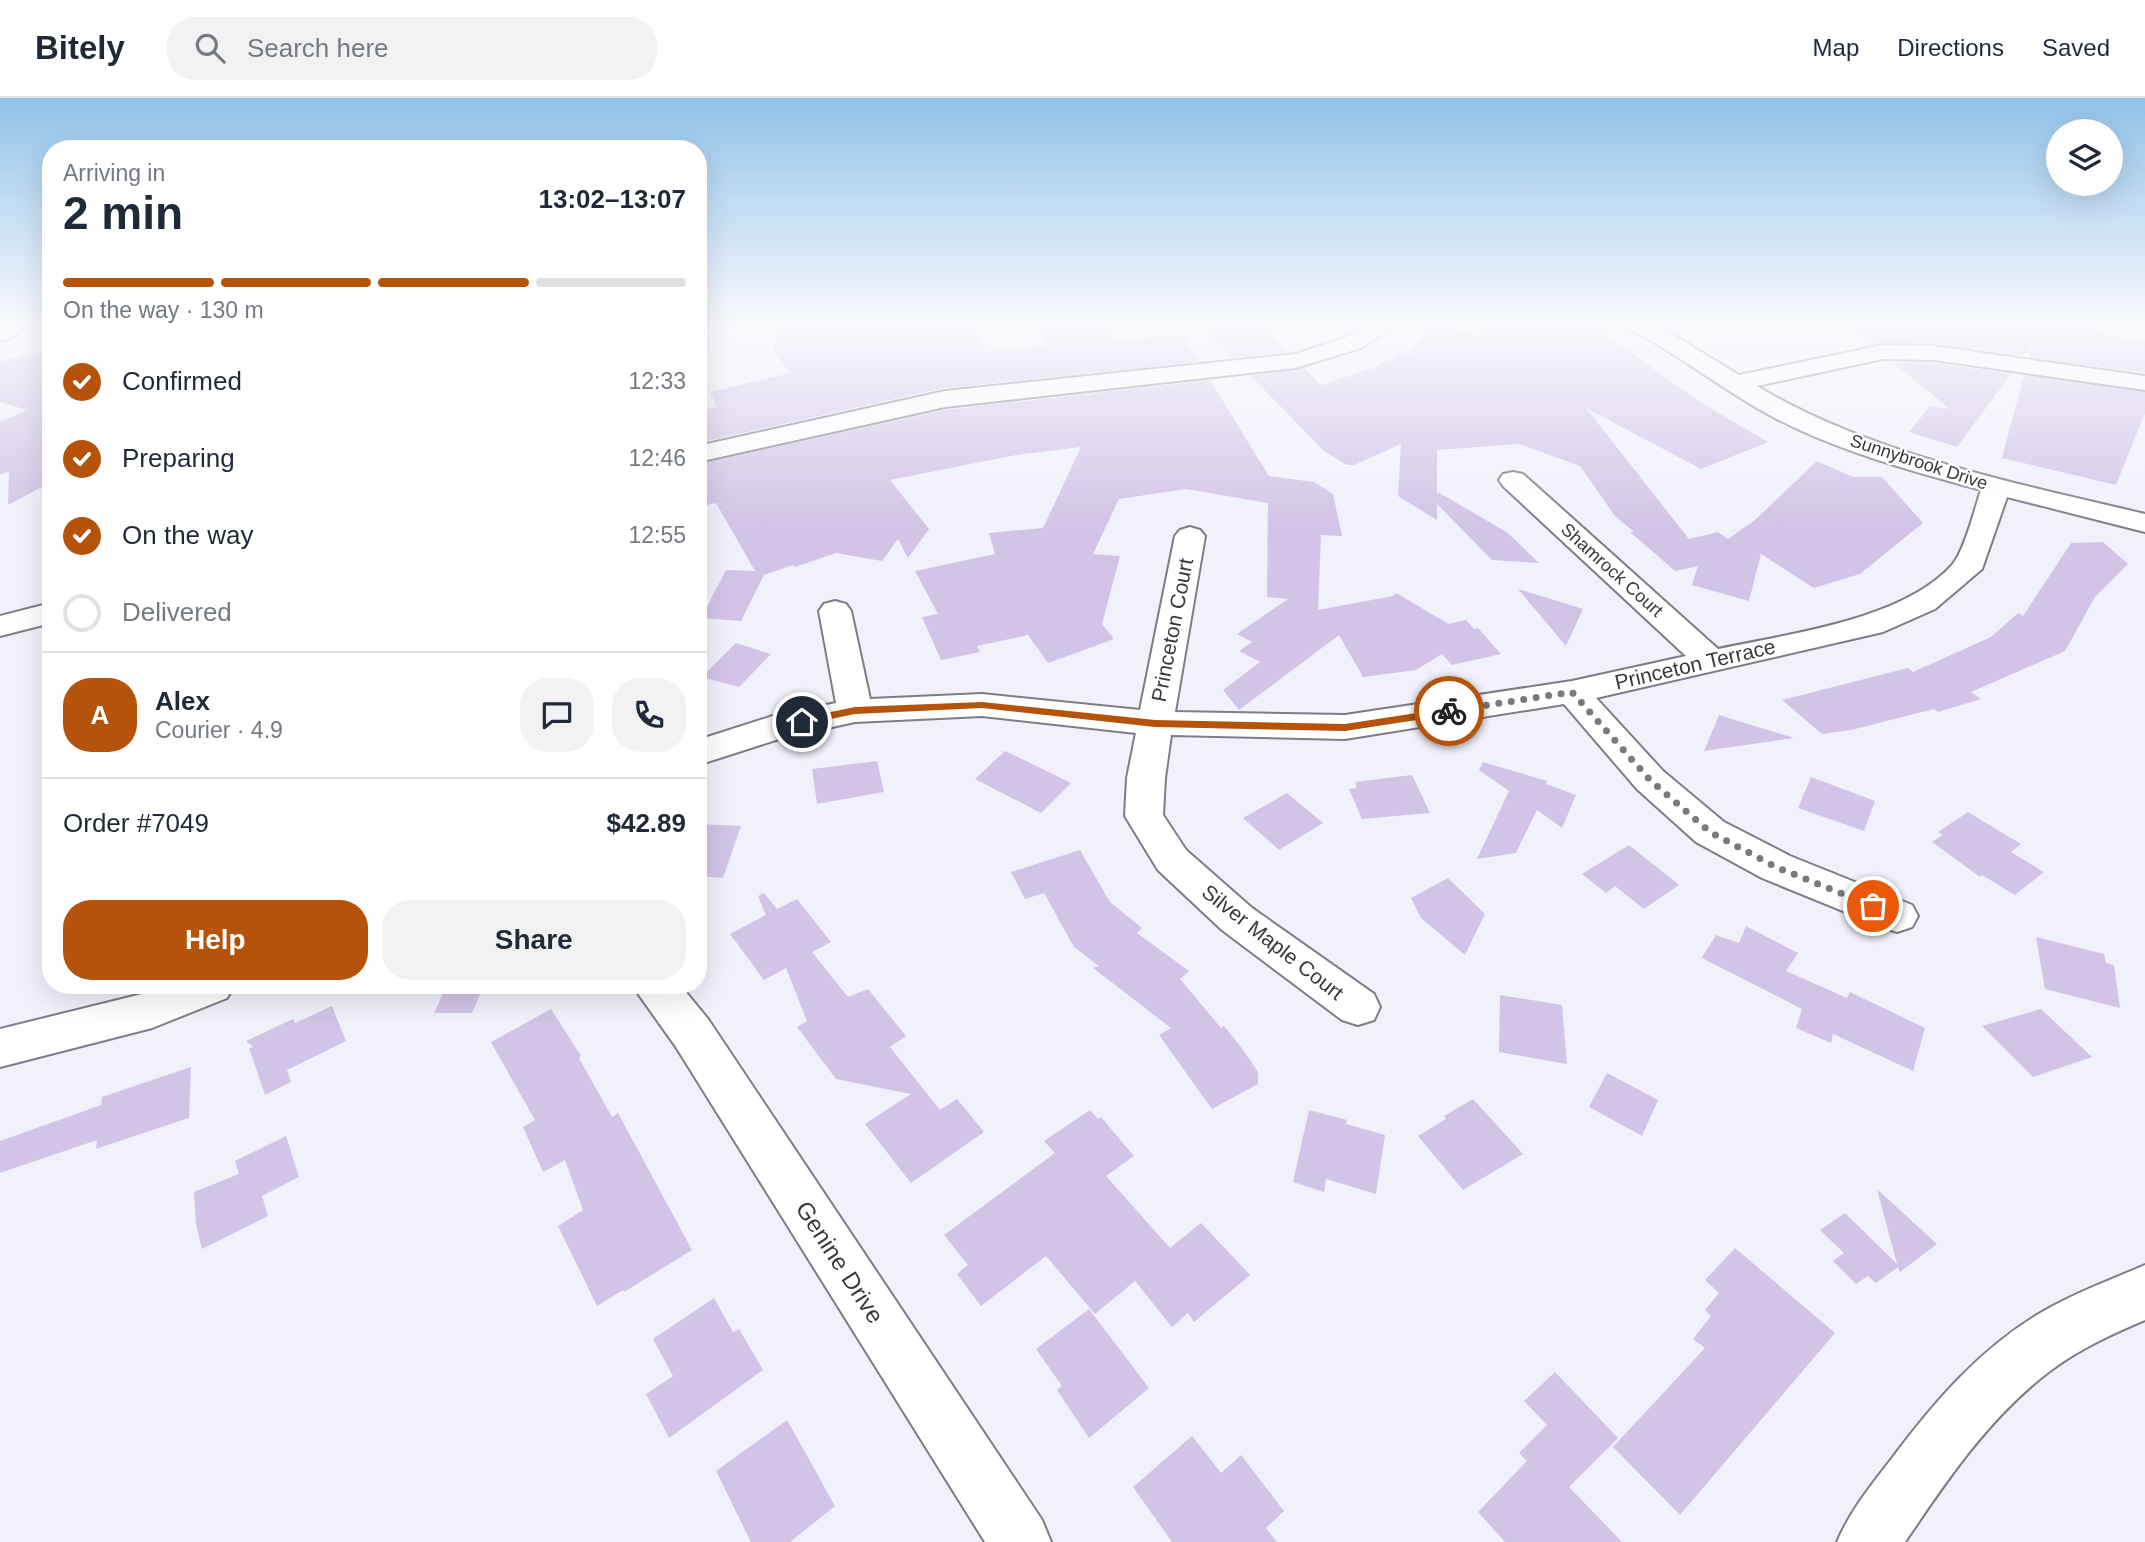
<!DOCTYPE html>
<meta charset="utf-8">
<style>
:root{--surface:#fff;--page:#f2f2f3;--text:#1f2937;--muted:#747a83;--line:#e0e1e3;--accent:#b45309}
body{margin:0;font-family:Helvetica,sans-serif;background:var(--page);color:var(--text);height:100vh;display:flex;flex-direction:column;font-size:26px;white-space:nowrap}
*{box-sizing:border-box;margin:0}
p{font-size:23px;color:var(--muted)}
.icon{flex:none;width:38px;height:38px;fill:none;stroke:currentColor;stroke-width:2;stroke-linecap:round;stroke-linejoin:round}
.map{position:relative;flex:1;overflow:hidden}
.details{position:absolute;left:42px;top:42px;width:665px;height:854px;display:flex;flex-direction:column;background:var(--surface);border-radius:28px;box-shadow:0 7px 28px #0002}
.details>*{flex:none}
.tools{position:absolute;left:2046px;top:21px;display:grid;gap:14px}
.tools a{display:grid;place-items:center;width:77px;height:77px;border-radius:50%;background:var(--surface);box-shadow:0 7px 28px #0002;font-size:35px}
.pin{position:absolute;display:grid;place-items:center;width:60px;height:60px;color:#fff;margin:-30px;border:4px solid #fff;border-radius:50%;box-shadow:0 2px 7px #0007}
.courier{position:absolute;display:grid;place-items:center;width:70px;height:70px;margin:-35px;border:5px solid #b45309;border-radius:50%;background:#fff;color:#222;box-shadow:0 2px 9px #0007}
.head em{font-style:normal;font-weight:800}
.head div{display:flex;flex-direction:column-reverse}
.head{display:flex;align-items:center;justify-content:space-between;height:119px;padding:0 21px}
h1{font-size:46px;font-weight:800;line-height:52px}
.bar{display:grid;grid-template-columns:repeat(4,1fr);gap:10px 7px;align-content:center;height:84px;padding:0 21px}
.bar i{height:9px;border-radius:5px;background:var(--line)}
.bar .active{background:var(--accent)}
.bar p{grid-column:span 4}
.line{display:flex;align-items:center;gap:18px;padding:0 21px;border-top:2px solid var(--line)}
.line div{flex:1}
.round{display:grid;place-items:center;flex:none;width:74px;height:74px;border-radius:28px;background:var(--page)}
ol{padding:0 21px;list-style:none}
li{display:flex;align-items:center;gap:21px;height:77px}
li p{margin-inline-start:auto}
li .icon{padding:7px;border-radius:50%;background:var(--accent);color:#fff;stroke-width:4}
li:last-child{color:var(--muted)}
li i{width:38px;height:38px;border:4px solid var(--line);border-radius:50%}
.action{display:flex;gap:14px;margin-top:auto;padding:14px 21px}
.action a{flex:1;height:80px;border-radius:28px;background:var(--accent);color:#fff;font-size:28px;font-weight:800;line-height:80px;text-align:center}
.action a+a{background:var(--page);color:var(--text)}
header{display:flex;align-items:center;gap:42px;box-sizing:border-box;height:98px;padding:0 35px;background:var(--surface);border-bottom:2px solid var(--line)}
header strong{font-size:33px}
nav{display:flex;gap:38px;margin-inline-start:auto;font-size:24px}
.search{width:490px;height:63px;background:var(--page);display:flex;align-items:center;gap:18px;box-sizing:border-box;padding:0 24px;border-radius:28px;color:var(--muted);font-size:26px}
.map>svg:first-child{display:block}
.building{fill:#d2c4e6}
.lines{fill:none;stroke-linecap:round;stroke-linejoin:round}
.street-casing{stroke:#7d7d86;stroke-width:4}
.street{fill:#fff;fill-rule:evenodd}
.route{fill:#b45309}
.done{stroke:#797980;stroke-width:7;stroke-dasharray:0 12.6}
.labels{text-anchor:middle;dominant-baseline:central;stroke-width:5;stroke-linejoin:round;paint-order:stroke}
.far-street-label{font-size:18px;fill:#39393d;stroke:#fff}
.street-label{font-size:21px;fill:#39393d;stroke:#fff}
.near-street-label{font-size:24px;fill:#39393d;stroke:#fff}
</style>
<header>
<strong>Bitely</strong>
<div class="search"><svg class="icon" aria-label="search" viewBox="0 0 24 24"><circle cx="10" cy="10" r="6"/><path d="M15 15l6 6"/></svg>Search here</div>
<nav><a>Map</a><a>Directions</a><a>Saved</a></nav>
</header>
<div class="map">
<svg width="2145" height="1444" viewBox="0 0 2145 1444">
<rect width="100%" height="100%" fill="#f1f1fc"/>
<g class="building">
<path d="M782 224H976L977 233 986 254 1046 249 1036 229 1102 224 1113 243 1182 236 1199 264 944 290 698 345V313L717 309 710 294 790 275 773 251Z"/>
<path d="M1199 224H1255L1287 254 1234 260Z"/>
<path d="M1486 224H1576L1599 232 1700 304 1768 344 1701 371 1586 310 1689 441 1718 434 1728 441 1755 422 1817 363 1853 379H1882L1923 425 1860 476 1814 490 1761 456 1749 503 1692 487 1698 468 1675 473 1630 434H1634L1615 418 1580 368 1519 346 1437 352V397L1438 394 1508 435 1539 465 1492 462 1437 406V422L1398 398 1401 346 1354 367H1347L1324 353 1251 278 1304 270 1321 287 1376 269 1401 254 1410 257 1432 227 1483 238Z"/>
<path d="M1844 224H1997L2037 230 2086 226 2100 235 2145 245V275L2029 259 2033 245 2023 258 1934 245 1872 247Z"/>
<path d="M51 251V384L8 407 9 373 0 377V324L27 312 0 304V263Z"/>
<path d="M1892 264 1934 265 2011 276 1957 349 1909 334 1930 308 1950 311Z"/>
<path d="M2024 277 2145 294V315L2116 387 2002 360Z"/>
<path d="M1210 282 1269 378 1314 384 1333 396 1342 438 1321 437 1318 512 1393 498 1396 495 1449 526 1466 522 1474 531 1478 530 1501 556 1452 567 1442 556 1416 572 1363 579 1339 537 1239 612 1223 592 1260 564 1239 553 1252 544 1237 536 1288 501 1267 499 1268 405 1186 391 1119 401 1093 456 1120 458 1102 526 1114 541 1048 565 1028 537 977 548 980 554 941 562 922 519 938 516 915 473 995 456 989 435 1043 430 1081 349 1016 357 890 382 929 431 908 460 898 441 882 463 836 455 795 469 793 467 764 477 741 523 701 520 726 472 755 473 716 405 698 409V366L945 312Z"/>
<path d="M2103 444 2128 466 2095 499 2065 553 1971 594 1981 601 1938 614 1934 611 1851 632 1822 636 1782 602 1908 570 1913 574 1991 539 2018 515 2023 518 2071 445Z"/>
<path d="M1518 491 1583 511 1566 548Z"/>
<path d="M736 545 771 556 739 589 702 579Z"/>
<path d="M1719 617 1794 640 1704 653Z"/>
<path d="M1005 653 1020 660 1071 685 1041 715 975 681Z"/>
<path d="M877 663 884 694 817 706 812 671Z"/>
<path d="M1483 664 1547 683 1546 686 1576 697 1562 730 1537 712 1516 755 1477 761 1509 693 1479 672Z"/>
<path d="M1412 677 1430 715 1362 721 1349 691 1357 690 1355 684Z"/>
<path d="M1811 679 1875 703 1864 733 1798 710Z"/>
<path d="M1287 695 1323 725 1279 752 1243 720Z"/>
<path d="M1968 714 2021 746 2011 754 2044 774 2015 797 1982 777 1980 779 1932 744 1943 737 1938 734Z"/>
<path d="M698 726 741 728 723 780 698 778Z"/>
<path d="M1629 747 1679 787 1644 811 1615 788 1606 795 1582 776Z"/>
<path d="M1080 752 1110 804 1142 830 1137 835 1189 873 1180 881 1221 930 1224 928 1241 949 1258 974V986L1212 1011 1159 937 1171 930 1093 870 1099 868 1074 849 1044 795 1025 801 1011 774Z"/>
<path d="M1448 780 1485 816 1465 857 1421 820 1411 800Z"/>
<path d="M764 795 777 811 797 801 831 844 812 854 848 899 868 891 906 938 890 949 940 1012 957 1001 984 1034 911 1085 865 1026 911 996 836 981 797 929 807 923 786 870 764 882 730 836 766 817 758 798Z"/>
<path d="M1746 828 1798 855 1786 873 1847 900 1850 894 1925 930 1913 973 1833 936 1831 945 1796 930 1802 911 1704 861 1702 859 1716 837 1739 845Z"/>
<path d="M2036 839 2104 856 2106 865 2114 867 2120 910 2045 891Z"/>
<path d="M447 887H484L472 915H434Z"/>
<path d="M1500 897 1562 907 1567 966 1499 954Z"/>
<path d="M332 908 346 943 287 972 291 984 265 997 249 950 253 949 246 943 293 921 295 925Z"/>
<path d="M551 911 581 958 579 960 612 1019 618 1015 692 1152 624 1194 623 1192 597 1208 558 1128 583 1112 565 1062 543 1074 523 1029 535 1022 491 944Z"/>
<path d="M2041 911 2092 959 2033 979 1982 928Z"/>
<path d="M191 969 189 1020 96 1051 97 1042 0 1075V1043L101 1007 102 999Z"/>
<path d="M1607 975 1658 1002 1642 1038 1589 1009Z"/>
<path d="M1473 1001 1523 1056 1463 1092 1418 1038 1446 1021 1444 1018Z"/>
<path d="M1090 1012 1098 1021 1101 1019 1134 1058 1106 1078 1170 1150 1201 1125 1250 1177 1194 1224 1188 1215 1172 1229 1135 1183 1095 1216 1046 1158 981 1208 957 1176 968 1167 944 1137 1055 1055 1044 1043Z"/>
<path d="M1309 1012 1347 1022 1346 1026 1385 1037 1376 1096 1326 1081 1324 1094 1293 1084Z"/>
<path d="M286 1038 299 1079 262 1098 268 1118 202 1151 196 1127 194 1094 239 1076 235 1063Z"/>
<path d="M1877 1091 1937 1146 1900 1174 1898 1169 1876 1185 1868 1178 1856 1186 1833 1163 1844 1155 1820 1132 1845 1115 1897 1166Z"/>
<path d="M1735 1150 1835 1235 1680 1417 1613 1349 1705 1250 1693 1241 1711 1218 1705 1212 1719 1195 1705 1182Z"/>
<path d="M714 1200 733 1234 739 1231 763 1272 669 1340 646 1296 673 1278 653 1241Z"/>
<path d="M1089 1211 1149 1290 1089 1340 1057 1292 1062 1288 1036 1251Z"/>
<path d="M1555 1274 1618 1340 1569 1389 1622 1444H1505L1478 1414 1527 1363 1519 1355 1547 1327 1524 1303Z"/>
<path d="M787 1322 835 1408 790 1444H751L716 1373Z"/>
<path d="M1192 1338 1221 1375 1241 1357 1284 1413 1266 1430 1277 1444H1172L1133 1389Z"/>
</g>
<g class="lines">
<g class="street-casing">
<g id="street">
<path d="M6 224H33L9 241 0 243V227Z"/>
<path d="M1369 224H1393L1381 237 1361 250 1295 270 945 309 698 364V348L945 293 1295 256 1345 240Z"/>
<path d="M1624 224H1652L1739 277 1883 247 1934 248 2145 278V292L1934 262 1883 261 1757 288C1869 356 2018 386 2145 416V434L2007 399 1982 471 1935 511 1883 534 1596 600 1663 673 1724 724 1790 758 1912 807 1918 818 1912 829 1897 834 1882 829 1762 780 1696 744 1637 691 1564 606 1345 641 1171 637 1165 680 1163 717 1186 752 1252 810 1374 896 1380 909 1374 922 1358 927 1342 922 1222 832 1158 772 1125 718 1127 680 1136 635 982 618 855 624 782 640 698 667V642L776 617 836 605 819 513 824 506 835 503 846 506 851 513 870 601 982 596 1140 612 1175 438 1180 432 1190 429 1200 432 1205 438 1175 614 1345 617 1572 583 1686 558 1503 388 1499 382 1503 376 1513 374 1523 376 1718 551C1787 536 1903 522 1952 467 1964 454 1975 410 1981 392 1912 373 1837 353 1773 319 1723 292 1678 256 1627 229Z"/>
<path d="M51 505V525L0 538V518Z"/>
<path d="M165 887H234L227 900 152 930 0 969V931L146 895Z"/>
<path d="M632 887H680L708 921 1042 1422 1051 1444H985L676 949Z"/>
<path d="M2145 1167V1222C2112 1236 2079 1251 2050 1273 1990 1318 1947 1382 1905 1444H1837C1850 1413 1872 1386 1893 1359 1935 1303 1981 1250 2042 1214 2074 1195 2111 1182 2145 1167Z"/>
</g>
</g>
<use href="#street" class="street"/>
</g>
<linearGradient id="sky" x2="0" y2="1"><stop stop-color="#91c2e9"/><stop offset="0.53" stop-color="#f9f9fe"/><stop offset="1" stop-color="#f9f9fe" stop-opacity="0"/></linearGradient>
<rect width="2145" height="426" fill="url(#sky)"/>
<path class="route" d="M982 604 1155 622 1345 626 1449 610 1454 613 1449 617 1345 633 1155 629 982 610 855 616 802 627 797 624 802 620 855 609Z"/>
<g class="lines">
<path class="done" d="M1449 613 1572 594 1650 682 1710 734 1776 769 1873 808"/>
</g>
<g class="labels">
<g class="far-street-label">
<text transform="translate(1919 364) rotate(18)">Sunnybrook Drive</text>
<text transform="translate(1612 472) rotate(42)">Shamrock Court</text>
</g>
<g class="street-label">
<text transform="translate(1172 532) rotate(-79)">Princeton Court</text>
<text transform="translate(1695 566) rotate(-13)">Princeton Terrace</text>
<text transform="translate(1273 844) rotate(38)">Silver Maple Court</text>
</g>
<g class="near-street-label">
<text transform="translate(840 1164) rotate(57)">Genine Drive</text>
</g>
</g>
</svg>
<div class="tools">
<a><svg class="icon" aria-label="layers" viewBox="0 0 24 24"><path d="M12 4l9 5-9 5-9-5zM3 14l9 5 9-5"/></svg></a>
</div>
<div class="pin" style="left:1873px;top:808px;background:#ea580c"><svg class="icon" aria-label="bag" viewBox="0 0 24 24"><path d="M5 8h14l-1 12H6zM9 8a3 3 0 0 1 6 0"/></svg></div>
<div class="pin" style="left:802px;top:624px;background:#1f2937"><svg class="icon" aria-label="home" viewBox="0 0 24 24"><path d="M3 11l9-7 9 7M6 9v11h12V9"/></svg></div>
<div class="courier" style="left:1449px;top:613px"><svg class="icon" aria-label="bike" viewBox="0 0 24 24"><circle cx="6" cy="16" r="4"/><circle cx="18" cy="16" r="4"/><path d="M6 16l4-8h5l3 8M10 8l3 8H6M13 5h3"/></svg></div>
<section class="details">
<div class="head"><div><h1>2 min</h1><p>Arriving in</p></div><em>13:02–13:07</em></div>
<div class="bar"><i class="active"></i><i class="active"></i><i class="active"></i><i></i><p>On the way · 130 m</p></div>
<ol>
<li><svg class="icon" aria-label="check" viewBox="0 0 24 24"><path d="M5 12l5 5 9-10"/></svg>Confirmed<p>12:33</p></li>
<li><svg class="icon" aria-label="check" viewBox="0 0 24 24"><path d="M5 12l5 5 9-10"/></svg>Preparing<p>12:46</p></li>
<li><svg class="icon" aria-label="check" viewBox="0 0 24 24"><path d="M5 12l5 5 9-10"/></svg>On the way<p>12:55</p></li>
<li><i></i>Delivered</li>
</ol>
<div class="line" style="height:126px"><b class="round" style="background:var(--accent);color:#fff">A</b><div><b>Alex</b><p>Courier · 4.9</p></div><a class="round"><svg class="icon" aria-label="chat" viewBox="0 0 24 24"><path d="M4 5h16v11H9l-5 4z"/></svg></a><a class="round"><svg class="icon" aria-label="phone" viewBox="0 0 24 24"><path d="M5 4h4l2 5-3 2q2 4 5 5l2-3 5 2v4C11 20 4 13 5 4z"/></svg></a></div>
<div class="line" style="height:91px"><div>Order #7049</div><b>$42.89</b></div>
<div class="action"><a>Help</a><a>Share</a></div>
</section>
</div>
